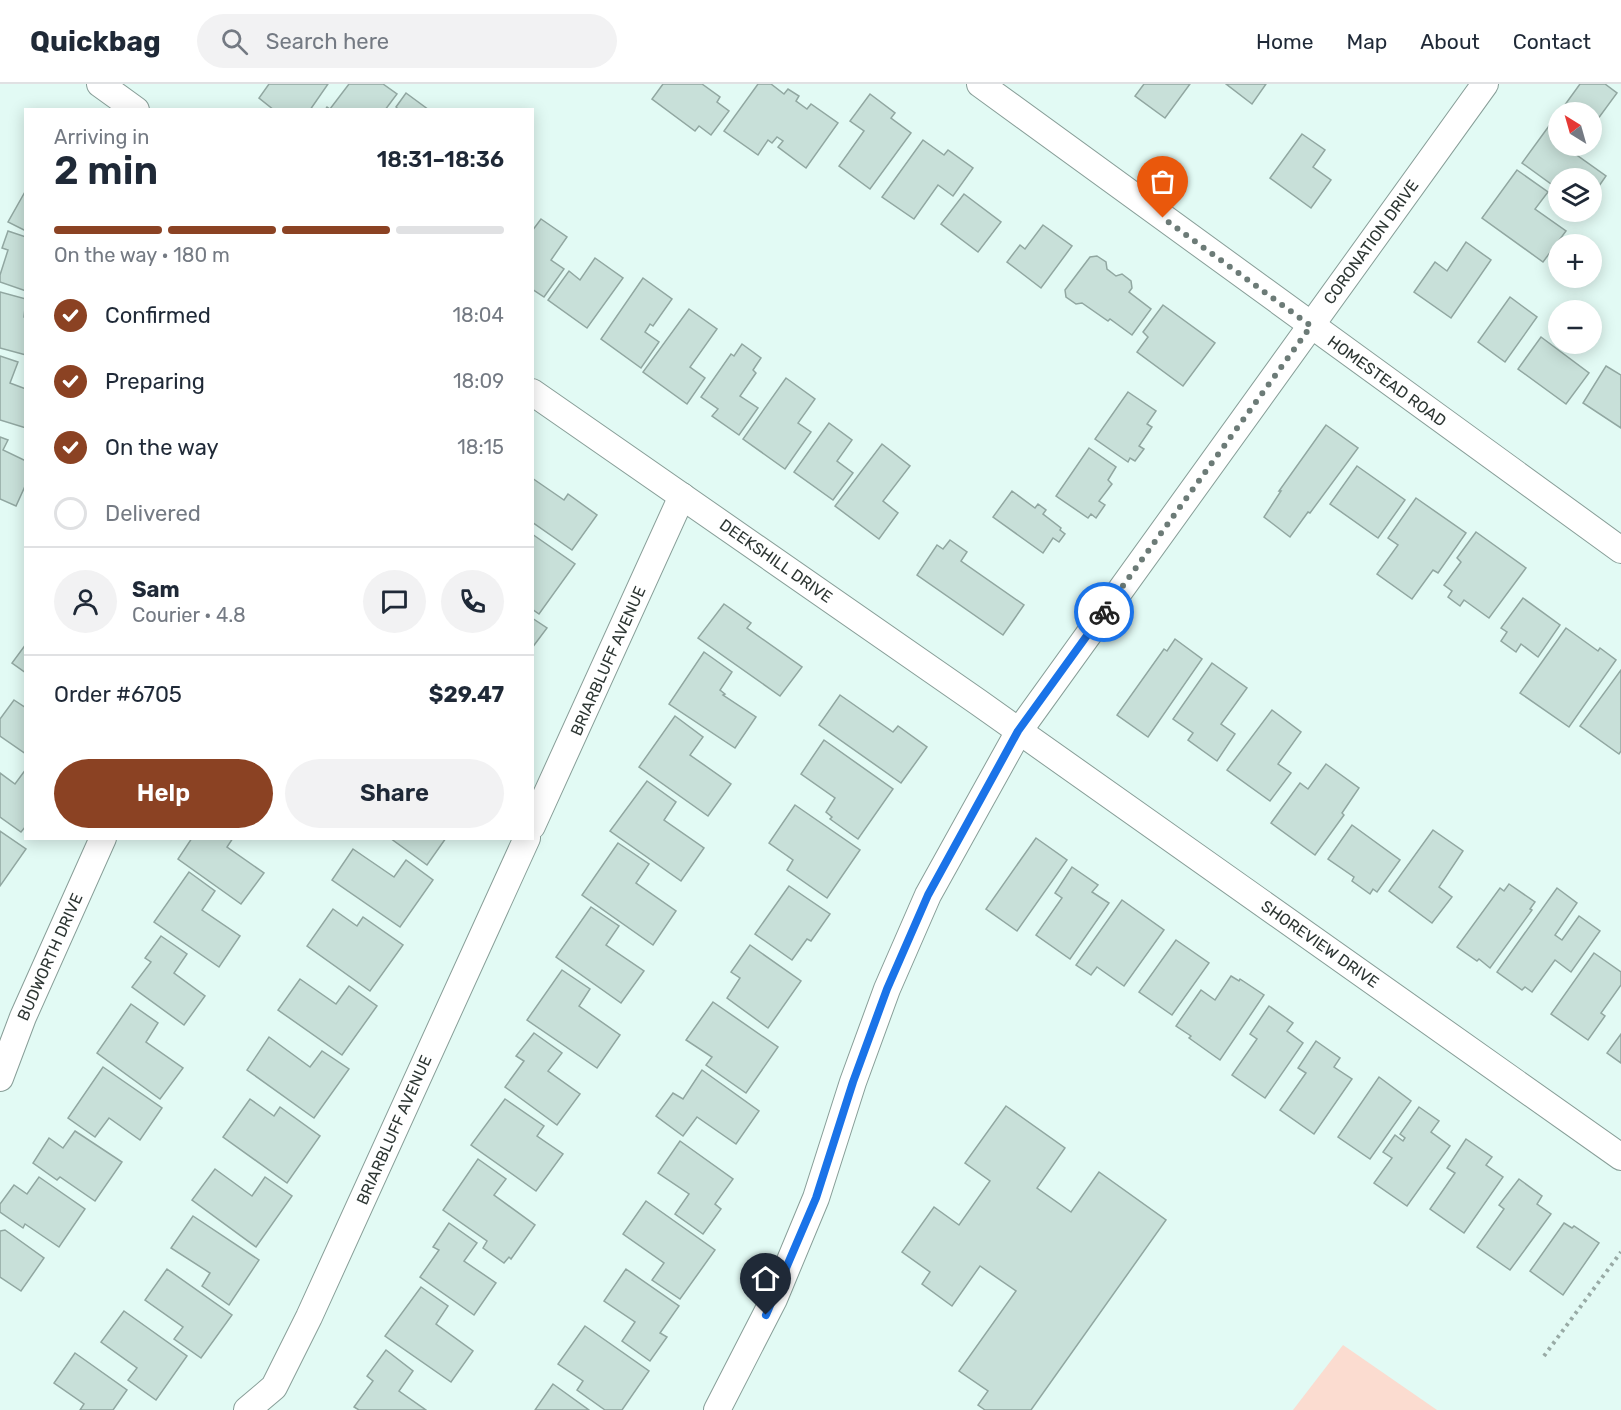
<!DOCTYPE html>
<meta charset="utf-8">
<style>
:root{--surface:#fff;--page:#f2f2f3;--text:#1f2937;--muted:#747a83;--line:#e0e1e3;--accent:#8b4223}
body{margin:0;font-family:Rubik,sans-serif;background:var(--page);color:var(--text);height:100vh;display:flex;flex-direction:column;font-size:22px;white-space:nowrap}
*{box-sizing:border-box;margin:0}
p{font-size:20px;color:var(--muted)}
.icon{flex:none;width:33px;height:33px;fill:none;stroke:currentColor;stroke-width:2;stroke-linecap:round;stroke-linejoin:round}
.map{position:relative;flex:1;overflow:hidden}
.details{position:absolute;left:24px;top:24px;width:510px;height:732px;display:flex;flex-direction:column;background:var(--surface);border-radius:0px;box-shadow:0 3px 15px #0003}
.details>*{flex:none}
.needle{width:39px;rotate:323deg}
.controls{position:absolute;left:1548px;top:18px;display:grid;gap:12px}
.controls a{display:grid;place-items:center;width:54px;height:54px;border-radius:50%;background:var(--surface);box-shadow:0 3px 15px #0003;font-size:30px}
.pin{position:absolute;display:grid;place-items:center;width:51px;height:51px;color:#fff;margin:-62px -26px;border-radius:50% 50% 50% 0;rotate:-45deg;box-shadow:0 0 6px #0007}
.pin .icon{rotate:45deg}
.courier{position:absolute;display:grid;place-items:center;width:60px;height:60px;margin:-30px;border:4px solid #1a73e8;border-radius:50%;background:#fff;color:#222;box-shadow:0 2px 8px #0007}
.headline em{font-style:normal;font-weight:600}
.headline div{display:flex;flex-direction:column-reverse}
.headline{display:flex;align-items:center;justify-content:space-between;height:102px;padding:0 30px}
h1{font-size:39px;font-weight:600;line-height:45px}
.bar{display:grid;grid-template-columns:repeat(4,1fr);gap:9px 6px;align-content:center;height:72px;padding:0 30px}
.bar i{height:8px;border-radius:4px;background:var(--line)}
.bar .on{background:var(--accent)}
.bar p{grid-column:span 4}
.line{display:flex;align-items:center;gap:15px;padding:0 30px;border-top:2px solid var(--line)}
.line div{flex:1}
.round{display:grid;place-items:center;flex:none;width:63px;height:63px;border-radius:32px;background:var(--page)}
ol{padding:0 30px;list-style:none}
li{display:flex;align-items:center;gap:18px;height:66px}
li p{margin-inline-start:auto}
li .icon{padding:6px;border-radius:50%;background:var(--accent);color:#fff;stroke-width:4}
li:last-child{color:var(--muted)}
li i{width:33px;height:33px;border:3px solid var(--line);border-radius:50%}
.cta{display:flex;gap:12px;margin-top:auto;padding:12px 30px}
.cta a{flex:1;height:69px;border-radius:36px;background:var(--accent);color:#fff;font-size:24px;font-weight:600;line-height:69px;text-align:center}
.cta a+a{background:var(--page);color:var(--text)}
header{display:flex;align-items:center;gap:36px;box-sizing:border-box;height:84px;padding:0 30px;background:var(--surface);border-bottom:2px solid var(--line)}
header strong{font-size:28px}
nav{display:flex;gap:33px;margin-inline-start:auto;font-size:21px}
.search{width:420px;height:54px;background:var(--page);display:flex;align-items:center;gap:15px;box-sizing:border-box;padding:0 21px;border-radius:33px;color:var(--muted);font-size:22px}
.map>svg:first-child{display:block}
.green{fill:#fbdcd0}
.building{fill:#c8e0d9;stroke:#91a7a1;stroke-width:1.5}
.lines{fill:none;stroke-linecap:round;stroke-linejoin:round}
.minor-casing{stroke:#889e98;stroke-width:28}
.path{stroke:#98aaa5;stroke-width:4;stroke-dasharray:3 4.5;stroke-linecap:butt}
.minor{stroke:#fff;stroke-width:26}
.done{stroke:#6c7b77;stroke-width:6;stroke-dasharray:0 10.8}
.route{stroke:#1a73e8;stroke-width:8}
.labels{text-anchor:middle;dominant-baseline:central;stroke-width:4.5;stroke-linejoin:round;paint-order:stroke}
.street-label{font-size:16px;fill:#2d3633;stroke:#fff}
</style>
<header>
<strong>Quickbag</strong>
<div class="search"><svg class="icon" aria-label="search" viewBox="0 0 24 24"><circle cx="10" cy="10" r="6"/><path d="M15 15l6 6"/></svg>Search here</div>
<nav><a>Home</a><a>Map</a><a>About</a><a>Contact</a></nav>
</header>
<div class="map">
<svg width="1621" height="1326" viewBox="0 0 1621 1326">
<rect width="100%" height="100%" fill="#e2faf4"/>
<path class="green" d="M1343 1261 1437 1326H1293Z"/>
<g class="building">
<path d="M269 0H328L310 26H274L259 14Z"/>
<path d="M349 0H383L397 10 385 26H325L327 23 330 25Z"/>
<path d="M663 0H702L720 13 717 18 729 27 711 51 699 42 695 47 652 15Z"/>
<path d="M758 0H771L784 10 788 5 799 12 796 17 807 25 811 20 838 39 806 84 778 63 783 57 777 53 772 59 768 56 758 71 724 47Z"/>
<path d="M1144 0H1190L1165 34 1135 12Z"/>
<path d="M1226 0H1266L1252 20Z"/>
<path d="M1580 0H1605L1617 9 1592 43V28H1572L1564 22Z"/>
<path d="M406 9 429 26H399L396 23Z"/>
<path d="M870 10 895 29 891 34 911 49 870 105 839 82 864 47 850 37Z"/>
<path d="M1557 31 1558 32V62H1580L1574 69 1606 92 1592 112V94H1558V105L1522 79Z"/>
<path d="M1302 50 1325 66 1313 83 1331 96 1311 124 1270 94Z"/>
<path d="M923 56 944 71 948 66 973 84 953 112 938 101 914 135 882 113Z"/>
<path d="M1517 86 1548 108 1535 125 1566 147 1543 178 1482 134Z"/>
<path d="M26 106V147L8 138Z"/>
<path d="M964 110 1001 138 978 168 941 140Z"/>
<path d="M541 135 567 153 551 176 564 185 544 213 532 205V147Z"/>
<path d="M1043 141 1072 162 1041 204 1007 178 1020 161 1025 165Z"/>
<path d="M8 147 26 153V207L0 198V191L8 166 2 164Z"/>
<path d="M1466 158 1491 176 1451 234 1414 208 1435 178 1447 187Z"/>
<path d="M1097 172 1106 178 1107 185 1116 192 1122 190 1131 197 1132 204 1129 208 1151 225 1132 251 1110 235 1108 237 1082 219 1076 220 1066 213 1065 206 1090 173Z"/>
<path d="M595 174 623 194 587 244 548 216 569 187 580 196Z"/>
<path d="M643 194 672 215 653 242 650 240 645 248 659 258 641 284 601 255Z"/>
<path d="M0 208 26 215 24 233 26 234V271L0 264Z"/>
<path d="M1510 213 1537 233 1505 278 1478 258Z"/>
<path d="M1163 221 1215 259 1183 302 1137 268 1148 253 1143 248Z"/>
<path d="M689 225 717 245 690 283 705 294 687 320 643 288Z"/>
<path d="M1541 253 1589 289 1566 320 1518 285Z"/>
<path d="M742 260 761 274 753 286 756 289 740 312 758 324 739 351 712 332 718 325 701 313 731 270 734 272Z"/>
<path d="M0 272 18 278 10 299 26 305V344L0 336Z"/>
<path d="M1606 282 1621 291V344L1583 319Z"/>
<path d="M786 294 815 315 798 339 811 348 785 385 743 355Z"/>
<path d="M1128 308 1156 327 1147 340 1152 343 1139 362 1144 365 1135 377 1130 374 1128 378 1095 355Z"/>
<path d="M829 339 852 356 837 377 853 389 833 416 794 388Z"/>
<path d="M1326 341 1358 364 1310 429 1308 428 1290 453 1264 433 1281 407H1279Z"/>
<path d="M0 353 8 356 3 366 26 377V400L16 422 0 415Z"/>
<path d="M882 360 910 382 883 417 898 429 879 455 835 422Z"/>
<path d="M1089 364 1116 383 1108 396 1112 400 1099 417 1105 421 1096 434 1091 430 1088 434 1056 412Z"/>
<path d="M1357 382 1405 416 1378 454 1330 420Z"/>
<path d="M532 394 564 416 568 410 597 431 572 466 532 438Z"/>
<path d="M1012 407 1035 424 1038 420 1046 426 1043 430 1061 444 1060 446 1065 450 1059 458 1053 454 1043 469 993 433Z"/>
<path d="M1416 414 1466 449 1438 489 1433 486 1412 515 1377 490 1398 461 1388 454Z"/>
<path d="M1476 448 1526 484 1489 534 1464 516 1460 522 1448 513 1452 507 1444 501 1461 478 1457 474Z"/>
<path d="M532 450 575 480 539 530 532 525Z"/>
<path d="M950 456 967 468 961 477 1024 521 1003 551 917 491 937 461 943 465Z"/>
<path d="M1523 514 1560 541 1538 573 1521 560 1516 568 1501 557 1507 548 1501 544Z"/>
<path d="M724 520 751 539 747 544 802 583 780 612 698 554Z"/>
<path d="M532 534 547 544 532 564Z"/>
<path d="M1566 544 1598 567 1600 564 1616 576 1569 643 1520 609Z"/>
<path d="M1175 555 1202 575 1148 653 1117 631 1164 565 1167 567Z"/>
<path d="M26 560V589L12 579Z"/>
<path d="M704 568 732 588 720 606 725 610 723 611 756 633 735 664 669 620Z"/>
<path d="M1212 579 1247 604 1221 640 1235 650 1217 677 1188 656 1193 649 1173 635Z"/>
<path d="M1621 586V667L1619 670 1580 642Z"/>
<path d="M840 611 893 648 898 642 927 663 901 699 819 641Z"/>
<path d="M14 616 26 624V670L0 652V635Z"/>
<path d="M1272 626 1301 648 1278 680 1291 689 1270 717 1227 686Z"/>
<path d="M675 632 703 653 690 671 731 700 708 732 639 683Z"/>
<path d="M824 656 893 705 858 755 830 735 832 733 826 728 835 714 801 690Z"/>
<path d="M1326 680 1359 704 1342 729 1344 731 1315 771 1271 739 1300 699 1308 705Z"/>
<path d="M26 685V742L21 748 0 733V689L15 700Z"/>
<path d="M647 697 676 718 664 736 704 764 681 797 610 747Z"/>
<path d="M795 721 860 766 827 814 787 786 793 776 769 759Z"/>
<path d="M1352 741 1400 776 1377 808 1373 805 1370 810 1352 797 1354 793 1328 775Z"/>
<path d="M1433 746 1463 767 1439 803 1452 813 1432 839 1389 807Z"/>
<path d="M0 747 26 765 0 802Z"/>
<path d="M192 754H233L227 763 264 789 241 820 178 775Z"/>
<path d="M390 754H446L427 781Z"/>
<path d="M1036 754 1067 776 1017 847 986 825Z"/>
<path d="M618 759 649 780 636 799 676 827 653 861 582 811Z"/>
<path d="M353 765 394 793 406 776 433 796 400 843 332 796Z"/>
<path d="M1072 783 1098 801 1092 808 1109 819 1070 875 1036 851 1062 814 1055 809Z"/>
<path d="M189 788 215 807 202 826 240 852 219 883 154 838Z"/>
<path d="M1509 800 1535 818 1530 825 1532 826 1490 884 1479 875 1477 877 1457 863 1500 804 1504 807Z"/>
<path d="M789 802 830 830 811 857 807 855 792 876 755 850Z"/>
<path d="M1557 804 1577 819 1555 851 1562 856 1579 832 1600 847 1571 888 1555 876 1532 908 1525 903 1522 906 1497 888Z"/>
<path d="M1122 816 1164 846 1124 902 1097 883 1091 891 1076 881Z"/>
<path d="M591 823 619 842 606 861 644 887 621 919 556 873Z"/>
<path d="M333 825 357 842 363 833 403 861 370 907 307 862Z"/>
<path d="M161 852 187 870 174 889 205 912 184 941 132 903 151 878 145 874Z"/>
<path d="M1176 856 1209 879 1172 931 1139 908Z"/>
<path d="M750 861 801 897 768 944 727 914 740 894 731 888Z"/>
<path d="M1594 869 1621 888V901L1601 929 1605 932 1588 956 1551 930Z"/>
<path d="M562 886 590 905 579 922 620 951 597 984 527 936Z"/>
<path d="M1231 892 1239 897 1240 895 1264 911 1220 976 1189 954 1191 952 1176 942 1201 906 1215 916Z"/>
<path d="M300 895 336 920 349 902 377 922 342 971 278 926Z"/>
<path d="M713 918 778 963 746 1009 706 981 712 973 686 956Z"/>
<path d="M131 920 158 939 146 958 183 984 160 1015 97 969Z"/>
<path d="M1269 922 1293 939 1287 947 1303 959 1265 1014 1232 991 1257 955 1250 950Z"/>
<path d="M534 949 562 969 548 987 580 1010 557 1041 505 1003 524 977 516 972Z"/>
<path d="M1621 950V979L1607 969Z"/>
<path d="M269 953 310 983 322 967 349 985 314 1034 247 986Z"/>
<path d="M1316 957 1340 974 1334 983 1352 995 1314 1050 1280 1026 1306 989 1298 984Z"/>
<path d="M103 983 162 1024 140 1056 109 1034 95 1053 68 1034Z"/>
<path d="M702 986 759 1027 736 1060 697 1033 683 1052 656 1032 673 1009 683 1015Z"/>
<path d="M1379 993 1411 1017 1370 1075 1338 1053Z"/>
<path d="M250 1015 274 1032 280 1023 320 1052 287 1099 223 1053Z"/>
<path d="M505 1015 544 1042 537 1052 563 1070 536 1107 471 1061Z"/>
<path d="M1006 1022 1065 1064 1037 1104 1071 1128 1099 1088 1166 1136 1031 1326H985L978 1321 988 1307 959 1287 1016 1207 980 1182 952 1222 922 1200 930 1188 902 1168 934 1123 959 1141 990 1097 965 1079Z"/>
<path d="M1419 1023 1439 1037 1431 1048 1450 1062 1407 1122 1374 1099 1392 1074 1383 1068 1395 1051 1403 1057 1405 1054 1400 1050Z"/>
<path d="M75 1047 122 1078 95 1117 60 1093 57 1096 33 1079 49 1054 63 1064Z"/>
<path d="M1466 1055 1492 1073 1486 1081 1503 1093 1464 1149 1430 1125 1455 1089 1447 1084Z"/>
<path d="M680 1057 733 1095 715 1120 721 1125 703 1150 675 1130 689 1110 658 1089Z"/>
<path d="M478 1075 506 1095 494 1111 535 1141 511 1175 509 1173 504 1179 483 1164 487 1157 443 1126Z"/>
<path d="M215 1085 252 1112 265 1093 292 1112 256 1163 192 1116Z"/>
<path d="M39 1093 85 1125 59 1163 25 1140 23 1144 0 1128V1120L14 1101 27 1110Z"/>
<path d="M1519 1095 1542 1112 1537 1120 1551 1130 1510 1186 1477 1163 1504 1125 1499 1121Z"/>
<path d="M646 1117 715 1166 680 1215 652 1196 664 1179 623 1150Z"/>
<path d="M193 1132 259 1176 229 1221 202 1202 210 1189 171 1164Z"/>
<path d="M449 1139 477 1159 464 1177 496 1199 474 1231 420 1193 439 1166 433 1163Z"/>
<path d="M1564 1139 1572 1144 1574 1142 1599 1159 1563 1211 1530 1187Z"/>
<path d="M5 1146 44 1174 21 1207 0 1193V1147Z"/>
<path d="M167 1185 232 1231 201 1274 174 1255 183 1243 145 1216Z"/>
<path d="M626 1185 679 1222 660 1249 667 1253 650 1277 622 1257 635 1238 604 1217Z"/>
<path d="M421 1203 448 1222 436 1240 473 1267 451 1298 385 1252Z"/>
<path d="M124 1227 187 1272 156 1316 128 1296 137 1284 101 1258Z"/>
<path d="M585 1242 649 1287 622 1326H605L577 1306 583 1297 558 1280Z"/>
<path d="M386 1266 413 1287 399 1307 426 1326H359L354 1323 373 1297 367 1292Z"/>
<path d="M75 1269 127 1306 113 1326H80L84 1320 54 1299Z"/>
<path d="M553 1300 589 1326H535Z"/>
</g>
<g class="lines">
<g class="minor-casing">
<g id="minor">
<path d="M100 0 136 26"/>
<path d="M980 0 1621 466"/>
<path d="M532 308 978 618 1621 1073"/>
<path d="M532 742 682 412"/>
<path d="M0 994 23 933 103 754"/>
<path d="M247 1326 274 1303 309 1233 527 754"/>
<path d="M717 1326 774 1215 816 1114 853 998 887 905 928 811 1019 647 1485 0"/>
</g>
</g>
<path class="path" d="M1544 1272 1621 1168"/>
<use href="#minor" class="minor"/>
</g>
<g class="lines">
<path class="done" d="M1104 528 1311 242 1163 134"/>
<path class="route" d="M766 1231 816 1114 853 998 887 905 928 811 1018 647 1104 528"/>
</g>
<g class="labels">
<g class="street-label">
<text transform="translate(1371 158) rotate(-54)">CORONATION DRIVE</text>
<text transform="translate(1387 297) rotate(36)">HOMESTEAD ROAD</text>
<text transform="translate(776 477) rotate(35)">DEEKSHILL DRIVE</text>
<text transform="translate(608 577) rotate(-66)">BRIARBLUFF AVENUE</text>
<text transform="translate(1320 860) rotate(35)">SHOREVIEW DRIVE</text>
<text transform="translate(50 873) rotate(-66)">BUDWORTH DRIVE</text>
<text transform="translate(394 1046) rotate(-66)">BRIARBLUFF AVENUE</text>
</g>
</g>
</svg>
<div class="controls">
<a><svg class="needle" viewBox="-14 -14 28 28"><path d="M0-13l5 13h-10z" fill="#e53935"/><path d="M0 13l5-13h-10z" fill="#747a83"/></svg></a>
<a><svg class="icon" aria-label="layers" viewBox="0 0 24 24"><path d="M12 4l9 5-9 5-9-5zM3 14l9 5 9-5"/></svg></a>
<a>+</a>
<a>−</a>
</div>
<div class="pin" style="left:1163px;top:134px;background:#ea580c"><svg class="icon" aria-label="bag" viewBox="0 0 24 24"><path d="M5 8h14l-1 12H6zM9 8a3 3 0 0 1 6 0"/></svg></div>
<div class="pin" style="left:766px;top:1231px;background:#1f2937"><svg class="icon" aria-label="home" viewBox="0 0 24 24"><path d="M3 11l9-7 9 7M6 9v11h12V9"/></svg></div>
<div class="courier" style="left:1104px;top:528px"><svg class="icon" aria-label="bike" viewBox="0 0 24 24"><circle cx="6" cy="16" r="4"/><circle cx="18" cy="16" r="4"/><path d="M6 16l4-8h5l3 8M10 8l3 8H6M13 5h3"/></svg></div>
<section class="details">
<div class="headline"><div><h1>2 min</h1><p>Arriving in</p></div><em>18:31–18:36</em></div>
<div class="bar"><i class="on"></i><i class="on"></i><i class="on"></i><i></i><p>On the way · 180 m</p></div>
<ol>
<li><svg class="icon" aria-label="check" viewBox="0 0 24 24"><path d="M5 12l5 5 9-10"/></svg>Confirmed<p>18:04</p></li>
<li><svg class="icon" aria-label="check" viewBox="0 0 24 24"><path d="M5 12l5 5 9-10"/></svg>Preparing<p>18:09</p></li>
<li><svg class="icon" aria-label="check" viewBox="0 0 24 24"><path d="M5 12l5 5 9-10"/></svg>On the way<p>18:15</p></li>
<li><i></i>Delivered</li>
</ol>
<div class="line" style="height:108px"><a class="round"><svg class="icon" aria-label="person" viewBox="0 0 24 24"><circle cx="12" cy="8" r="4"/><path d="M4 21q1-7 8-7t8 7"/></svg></a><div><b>Sam</b><p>Courier · 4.8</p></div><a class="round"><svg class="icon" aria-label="chat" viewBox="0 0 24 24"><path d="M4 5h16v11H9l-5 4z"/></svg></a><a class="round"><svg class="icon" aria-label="phone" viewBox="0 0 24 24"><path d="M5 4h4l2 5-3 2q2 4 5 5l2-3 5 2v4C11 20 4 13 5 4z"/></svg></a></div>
<div class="line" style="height:78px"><div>Order #6705</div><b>$29.47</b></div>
<div class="cta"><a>Help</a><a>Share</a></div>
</section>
</div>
